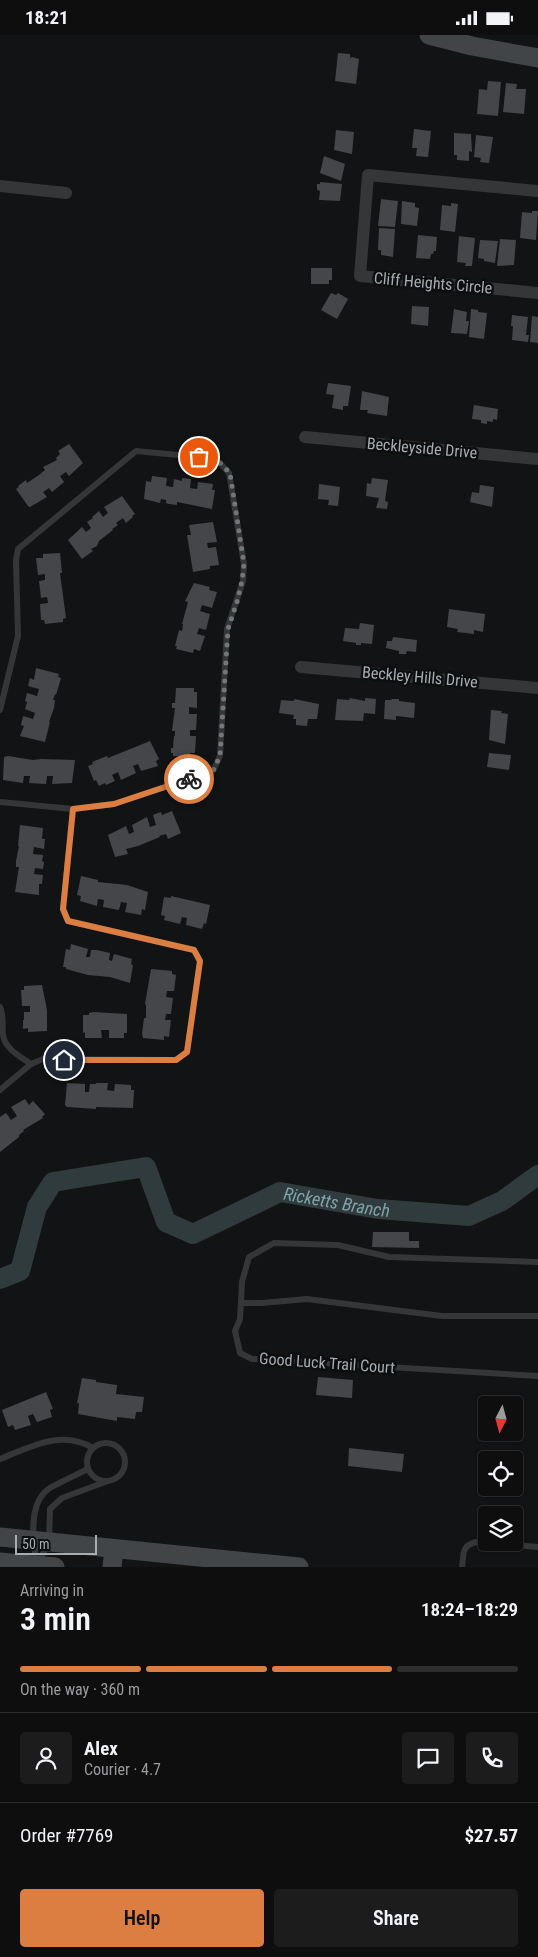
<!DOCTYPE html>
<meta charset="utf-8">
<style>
:root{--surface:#0e0e0f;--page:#1c1c1d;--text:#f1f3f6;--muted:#9b9c9e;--line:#2e2e2f;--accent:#dc7e42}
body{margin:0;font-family:"Roboto Condensed",sans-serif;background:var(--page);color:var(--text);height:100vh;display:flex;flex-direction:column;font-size:19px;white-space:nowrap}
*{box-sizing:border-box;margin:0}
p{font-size:16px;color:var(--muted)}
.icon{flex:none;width:28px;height:28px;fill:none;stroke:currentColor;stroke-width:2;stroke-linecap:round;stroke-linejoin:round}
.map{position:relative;height:1532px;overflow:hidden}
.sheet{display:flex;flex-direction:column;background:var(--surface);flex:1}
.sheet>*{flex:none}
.needle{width:32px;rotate:186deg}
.buttons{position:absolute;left:478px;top:1361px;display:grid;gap:10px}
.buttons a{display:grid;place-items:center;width:45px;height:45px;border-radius:5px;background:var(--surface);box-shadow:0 1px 4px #0004,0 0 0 1px var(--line);font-size:25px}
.scale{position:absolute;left:15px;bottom:12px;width:82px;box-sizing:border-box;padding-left:5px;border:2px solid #a5adb3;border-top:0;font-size:14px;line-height:18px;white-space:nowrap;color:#a5adb3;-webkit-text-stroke:4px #0d0e0f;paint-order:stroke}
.pin{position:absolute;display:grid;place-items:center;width:42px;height:42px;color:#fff;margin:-21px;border:2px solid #fff;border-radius:50%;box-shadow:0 1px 5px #0007}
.courier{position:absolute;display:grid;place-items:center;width:50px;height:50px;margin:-25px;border:4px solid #dc7e42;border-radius:50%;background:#fff;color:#222;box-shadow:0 1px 6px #0007}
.headline em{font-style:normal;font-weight:600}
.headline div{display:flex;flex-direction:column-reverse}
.headline{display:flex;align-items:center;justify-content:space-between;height:85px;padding:0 20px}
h1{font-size:32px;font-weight:600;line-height:38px}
.bar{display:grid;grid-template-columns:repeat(4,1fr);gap:8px 5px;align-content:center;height:60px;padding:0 20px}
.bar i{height:6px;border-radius:4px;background:var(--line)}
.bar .on{background:var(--accent)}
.bar p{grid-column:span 4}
.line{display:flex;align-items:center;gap:12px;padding:0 20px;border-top:1px solid var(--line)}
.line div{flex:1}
.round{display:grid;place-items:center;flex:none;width:52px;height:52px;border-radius:5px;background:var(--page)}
.primary-button{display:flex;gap:10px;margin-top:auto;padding:10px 20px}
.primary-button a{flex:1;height:58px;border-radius:5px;background:var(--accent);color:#111;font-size:20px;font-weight:600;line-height:58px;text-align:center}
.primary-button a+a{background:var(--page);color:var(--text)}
.status{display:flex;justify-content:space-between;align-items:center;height:35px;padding:0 25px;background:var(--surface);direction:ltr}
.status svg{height:14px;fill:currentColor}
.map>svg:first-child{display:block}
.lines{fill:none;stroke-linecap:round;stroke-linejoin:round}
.river{stroke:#2f3b3d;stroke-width:20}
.building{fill:#444649}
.lane{stroke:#343638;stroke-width:6}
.street{stroke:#343638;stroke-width:12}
.secondary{stroke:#424548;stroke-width:19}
.done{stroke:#72777b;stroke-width:5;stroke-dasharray:0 9}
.route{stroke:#dc7e42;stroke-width:6}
.labels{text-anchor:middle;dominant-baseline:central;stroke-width:5;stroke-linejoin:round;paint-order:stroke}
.street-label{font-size:16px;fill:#a5adb3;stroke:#0d0e0f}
.water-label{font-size:18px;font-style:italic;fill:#80a2aa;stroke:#0d0e0f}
</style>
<div class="status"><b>18:21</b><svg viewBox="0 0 49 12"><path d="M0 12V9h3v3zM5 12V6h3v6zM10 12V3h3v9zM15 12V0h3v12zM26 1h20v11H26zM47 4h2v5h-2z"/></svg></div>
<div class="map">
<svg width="538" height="1532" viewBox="0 0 538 1532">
<rect width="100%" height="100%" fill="#121314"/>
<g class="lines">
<path class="river" id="s1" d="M0 1244 20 1236 37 1172 53 1147 146 1132 166 1187 193 1199 280 1157 378 1174 469 1181 502 1166 538 1140"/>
</g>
<g class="building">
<path d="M338 18 350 19V23L352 22 359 24 356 49 335 46Z"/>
<path d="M488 46 501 47 498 81 477 79 479 54 487 55Z"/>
<path d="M506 48 517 49 516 54H526L524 79 503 77Z"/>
<path d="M414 94 431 96 428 122 416 121 417 113H412Z"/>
<path d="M336 95 354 97 352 119 334 115Z"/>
<path d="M454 98 471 99 472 117 469 116V126L457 125V120H454Z"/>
<path d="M476 100 493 102 489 128 480 127 481 123 474 122Z"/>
<path d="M324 121 345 129 341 146 320 138Z"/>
<path d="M320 147 342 149 340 166 319 165 320 156 317 155V149H320Z"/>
<path d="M381 164 398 166 395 192 378 191Z"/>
<path d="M402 166 415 168V172L419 173 417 191 401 189Z"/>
<path d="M451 168 458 169 455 197 440 195 442 170 451 171Z"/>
<path d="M532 176H538L536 205 520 203 522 177 532 178Z"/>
<path d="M379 193 395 194 393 222 381 220V215H378Z"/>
<path d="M418 200 437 202 436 216H434L433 219H431L430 224 416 223Z"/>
<path d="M459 201 475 203 472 231H465L466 228 457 227Z"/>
<path d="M500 204 516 205 514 230 497 231Z"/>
<path d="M480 205 498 206 495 228 484 226V224L478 223Z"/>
<path d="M311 233H332V245H329V249H311Z"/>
<path d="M331 258 336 260 338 258 348 264 337 284 321 275Z"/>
<path d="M412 271 429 272 428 291 411 289Z"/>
<path d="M454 274 467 277 466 286H469L467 299 451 298Z"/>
<path d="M471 274 478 275V277L487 278 484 304 469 302Z"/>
<path d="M512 280 528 282 526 300H529L528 307 512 305 513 291H511Z"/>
<path d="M532 281 538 282V308L530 307Z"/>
<path d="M328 348 351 351 348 371H343V375L332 373 334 360 326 359Z"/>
<path d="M362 356 389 362 387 381 367 378 368 375H360Z"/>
<path d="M474 370 498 374 497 385 493 384V387L487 386V389L481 388V385L472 384Z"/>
<path d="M69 409 83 428 69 441 66 437 60 441 64 447 52 457 49 453 43 457 47 462 30 472 28 471 16 454 19 452 18 451 26 445 27 448 39 440 45 435 43 432 57 425 56 423 60 419 58 416Z"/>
<path d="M152 441 167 443 166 451 173 452 174 444 182 446V443L191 444 190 453 197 454 198 447 213 449 212 455H215L212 474 177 467V470L169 469 166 468V465L161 464 160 468 144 464 146 446 151 447Z"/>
<path d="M372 443 388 445 385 466 388 467 387 474 376 473 379 463 366 461 367 448 371 449Z"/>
<path d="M319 449 340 452 338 471 328 470 329 465 318 464Z"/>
<path d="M480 450 494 452 492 472 470 467 472 457 479 458Z"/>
<path d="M122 461 135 479 132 481 133 482 126 488 123 483 116 488 118 490 112 494 113 495 99 506 97 511 91 514 93 516 82 524 68 505 82 492 86 497 91 493 87 487 93 483 92 482 99 476 103 482 108 478 104 472Z"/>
<path d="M213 487 217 507 207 508 208 513 216 512 219 530 210 531V534L193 537 187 500H191L189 490Z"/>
<path d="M60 518 62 538H60L66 583 63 584V587L45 589 44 585H41L40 569 48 568 47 562 41 563 39 546 45 545V539L38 540 36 523H43V519Z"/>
<path d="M194 548 210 552 209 555 217 557 212 573 202 570 200 576 210 579 206 595 199 593 197 599 205 601 200 616 194 614 193 618 176 614 177 611H175L179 595 182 596 183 589H182L188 567 185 566Z"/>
<path d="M449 574 485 579 483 597 474 595V599L457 597 458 594 447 592Z"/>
<path d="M360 588 374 590 372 609 361 608V610H356V608L343 606 345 593 359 594Z"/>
<path d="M393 602 417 605 416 617 407 616 406 619H399V616L386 613 387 606H392Z"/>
<path d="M36 633 59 639 58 642 61 643 56 660 55 659 53 665H55L54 673 49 687H50L45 707 20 701 24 691 21 690 23 681 33 684 35 678 25 674 27 667 25 666 27 658 37 661 39 654 28 651 30 643 34 645Z"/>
<path d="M176 653H194V657H197V673L189 672V679H197L196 695H190V701H196L195 718H190V722L173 721V718H171V713H173L174 701H175V696H172L175 673H172V668H175Z"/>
<path d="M350 663 365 666V663L376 664 375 679 364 678 363 686 335 685 337 664 349 665Z"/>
<path d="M294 664 319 669 317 684H308L307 691 296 690V684H293L294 680 279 678 281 665 294 666Z"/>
<path d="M392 664H399V666L415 668 414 683 396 681V685L384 684 385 665H391Z"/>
<path d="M491 675 502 676 501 678 508 679 505 709 489 705Z"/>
<path d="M150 706 159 724 156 726 158 731 141 736 138 729 133 731 136 738 121 745 118 737 112 740 115 746 106 750 105 748 99 751 96 745 94 746 88 731 93 729 92 727 107 721 108 723Z"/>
<path d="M489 718 511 720 509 735 487 732Z"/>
<path d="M8 721 33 725 41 724 75 725 72 748 52 749 53 741H47L46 749 29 748 30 741H24L23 748 3 745 4 722Z"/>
<path d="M172 776 181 798 168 804 166 799 159 801 160 802 138 811 126 814 128 819 115 822 108 800 126 791 129 799 134 797 132 790 147 782 150 792 156 790 153 780 161 777 162 780Z"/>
<path d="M20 790 43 793 42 804H45L44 814 34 812 33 819 43 820 42 826 44 827 43 834 35 833 34 839 43 840 42 849H39V860L15 857 19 832H16V826L19 811H18Z"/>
<path d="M81 841 98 845V847L127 850 148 857 145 875 142 874 141 880 125 877 127 868 121 867 119 875 103 872 104 865 98 864 97 871 80 866 81 861 77 860Z"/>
<path d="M171 861 210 870 206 889 204 888 202 894 186 890 187 883 182 882 180 889 164 885 165 881 161 880 164 862 171 863Z"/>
<path d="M71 909 88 914 86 922H90L91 915H97L110 918 109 925 112 926 114 919 132 924 131 929 133 930 130 948 110 942 88 940 66 934V932H63L66 914 70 915Z"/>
<path d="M151 934 172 936V939L176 940 174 956H167L166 962 173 963 171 979H166L165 985H171L169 1002 164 1001V1005L143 1003 142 999 144 983H146V970L145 969Z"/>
<path d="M42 950 47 975V996L28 997V993L23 994V985H24V977H30V971H22L21 955H24V951Z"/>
<path d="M94 977 127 979V998H124V1003H109V995H101L102 1003H85V997L83 998V980H89V978Z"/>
<path d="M67 1048 85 1049V1057H89L90 1049H96V1048H108L107 1055 114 1056 115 1049 131 1050V1055H134L133 1073 96 1072V1074L67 1072 65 1070Z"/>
<path d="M25 1064 29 1070 33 1066 45 1079 42 1082 43 1083 23 1095 24 1096 19 1100V1102L0 1117V1082L6 1078 11 1085 17 1081 11 1072Z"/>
<path d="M373 1197H409V1206H419V1213L372 1212Z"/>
<path d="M318 1342 353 1345 352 1363 316 1360Z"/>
<path d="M82 1343 96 1345V1347L117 1350 116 1359 144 1362 142 1377H136L135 1384 117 1382V1386L78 1379 79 1368H77Z"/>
<path d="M46 1357 53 1374 50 1375 52 1382 37 1387 33 1379 28 1381 31 1390 15 1395 13 1390 8 1392 2 1375Z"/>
<path d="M349 1413 404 1419 402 1437 348 1431Z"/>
</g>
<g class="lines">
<g class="lane">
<path d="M0 675 18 601 16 525 18 514 136 416 199 422 220 428 229 438 244 529 243 546 227 594 220 721 213 736 114 769 73 774 0 767"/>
<path d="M0 972C4 981 2 990 3 1000 5 1014 21 1022 31 1029"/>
<path d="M0 1055 31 1029 43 1024 176 1025 187 1017 200 926 194 915 68 886 63 874 73 774"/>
<path d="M538 1227 389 1222 338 1210 274 1208 249 1222 242 1247 240 1284 235 1296 240 1318 252 1324 538 1341"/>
<path d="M241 1268H262L307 1264 442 1281H538"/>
<circle cx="106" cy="1427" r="19"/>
<path d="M0 1424C30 1412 61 1394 93 1413"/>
<path d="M88 1434C76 1440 62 1446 50 1453 27 1467 33 1508 37 1530L49 1507 50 1474 62 1463 108 1446"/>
<path d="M462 1532C464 1519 461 1511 476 1507L538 1512"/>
</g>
<g class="street">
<path d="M0 151 66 158"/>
<path d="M538 156 368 140 360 241 538 258"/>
<path d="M305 402 538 424"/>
<path d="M301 632 538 653"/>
</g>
<g class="secondary">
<path d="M429 0 472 11 538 23"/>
<path d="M0 1502 299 1532"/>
<path d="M0 1527 55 1532"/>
<path d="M112 1532 114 1514"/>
</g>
</g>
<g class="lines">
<path class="done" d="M189 744 213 736 220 721 228 594 237 567 242 546 244 529 230 438 220 428 199 422"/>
<path class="route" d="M64 1025H176L187 1017 200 926 194 915 68 886 63 874 73 774 114 769 189 744"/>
</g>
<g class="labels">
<g class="street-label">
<text transform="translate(433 248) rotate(5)">Cliff Heights Circle</text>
<text transform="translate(422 413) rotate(5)">Beckleyside Drive</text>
<text transform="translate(420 642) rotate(5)">Beckley Hills Drive</text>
<text transform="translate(327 1328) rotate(4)">Good Luck Trail Court</text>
</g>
<g class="water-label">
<text stroke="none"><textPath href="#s1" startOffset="454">Ricketts Branch</textPath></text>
</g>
</g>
</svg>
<div class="buttons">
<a><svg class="needle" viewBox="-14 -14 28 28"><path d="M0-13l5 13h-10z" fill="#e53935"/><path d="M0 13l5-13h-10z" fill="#9b9c9e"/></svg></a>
<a><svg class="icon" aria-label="locate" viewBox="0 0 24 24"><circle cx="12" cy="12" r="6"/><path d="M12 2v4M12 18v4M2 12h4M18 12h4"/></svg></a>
<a><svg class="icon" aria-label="layers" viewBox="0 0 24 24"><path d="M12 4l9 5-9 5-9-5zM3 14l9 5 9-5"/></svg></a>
</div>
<div class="scale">50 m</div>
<div class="pin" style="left:199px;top:422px;background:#ea580c"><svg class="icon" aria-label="bag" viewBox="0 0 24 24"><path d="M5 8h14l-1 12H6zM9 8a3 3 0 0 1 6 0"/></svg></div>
<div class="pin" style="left:64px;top:1025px;background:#1f2937"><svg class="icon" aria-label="home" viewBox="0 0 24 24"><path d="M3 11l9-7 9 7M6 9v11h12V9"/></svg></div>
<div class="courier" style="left:189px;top:744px"><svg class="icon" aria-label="bike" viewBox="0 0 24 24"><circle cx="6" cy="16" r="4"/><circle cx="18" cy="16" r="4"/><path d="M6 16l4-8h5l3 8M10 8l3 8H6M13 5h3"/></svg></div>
</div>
<section class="sheet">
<div class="headline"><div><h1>3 min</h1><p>Arriving in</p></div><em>18:24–18:29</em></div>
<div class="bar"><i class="on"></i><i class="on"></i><i class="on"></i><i></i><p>On the way · 360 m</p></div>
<div class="line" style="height:90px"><a class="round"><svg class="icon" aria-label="person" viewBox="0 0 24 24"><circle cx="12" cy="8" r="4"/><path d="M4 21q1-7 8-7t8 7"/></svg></a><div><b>Alex</b><p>Courier · 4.7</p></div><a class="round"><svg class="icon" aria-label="chat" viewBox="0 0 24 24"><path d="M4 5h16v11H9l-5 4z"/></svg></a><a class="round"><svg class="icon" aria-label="phone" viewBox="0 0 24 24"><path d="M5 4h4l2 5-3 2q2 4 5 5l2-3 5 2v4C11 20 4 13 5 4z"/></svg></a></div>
<div class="line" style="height:65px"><div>Order #7769</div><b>$27.57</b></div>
<div class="primary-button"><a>Help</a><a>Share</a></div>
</section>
